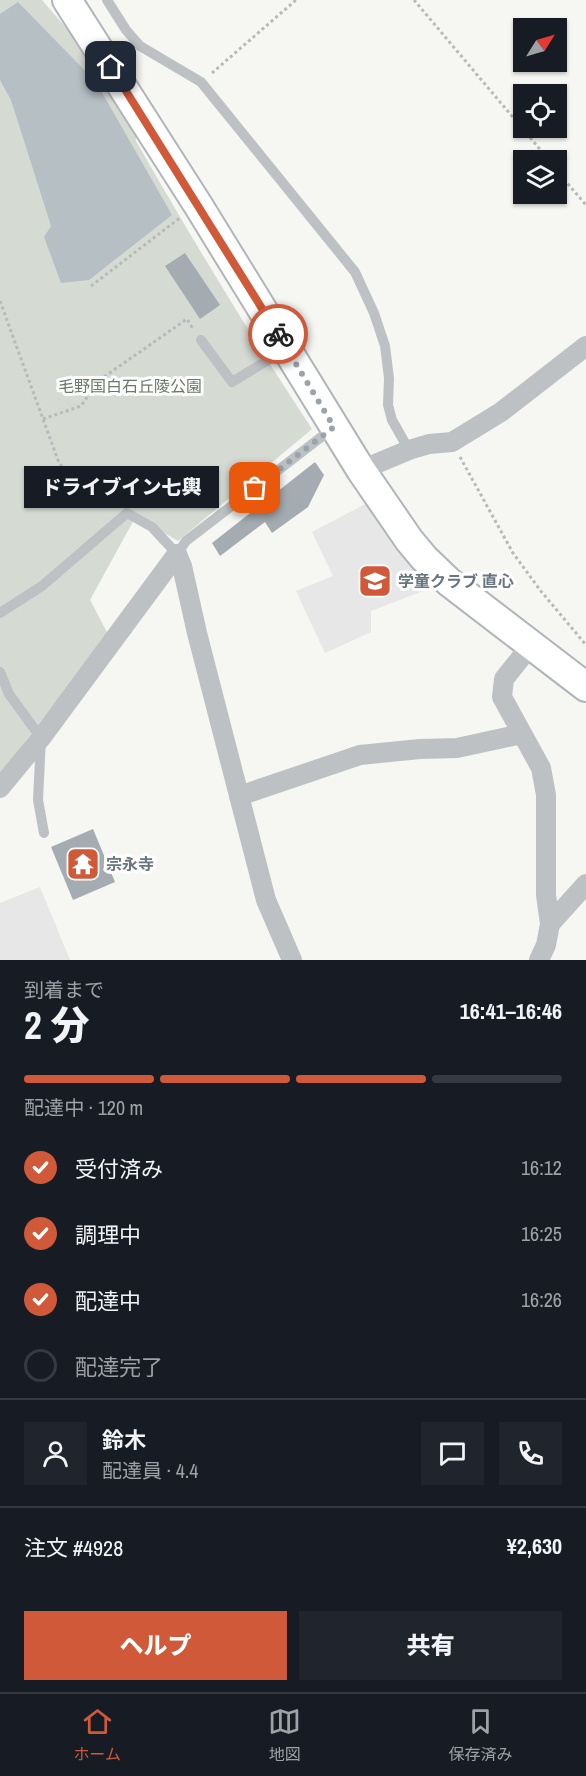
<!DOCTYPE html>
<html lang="ja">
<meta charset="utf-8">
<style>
:root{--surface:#171b24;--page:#20242c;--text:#f1f3f6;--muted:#9ea1a6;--line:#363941;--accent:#d05939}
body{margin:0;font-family:"Archivo Narrow","Noto Sans JP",sans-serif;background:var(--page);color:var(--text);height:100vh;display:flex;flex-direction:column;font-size:22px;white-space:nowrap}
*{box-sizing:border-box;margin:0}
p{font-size:20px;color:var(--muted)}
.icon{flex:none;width:33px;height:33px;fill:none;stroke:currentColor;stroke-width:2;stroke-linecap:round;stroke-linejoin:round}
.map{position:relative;height:960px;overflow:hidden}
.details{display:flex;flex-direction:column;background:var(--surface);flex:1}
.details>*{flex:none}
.needle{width:39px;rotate:53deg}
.fabs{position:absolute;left:513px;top:18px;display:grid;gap:12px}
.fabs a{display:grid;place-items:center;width:54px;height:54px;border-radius:0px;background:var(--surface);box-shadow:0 2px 4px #0004;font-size:30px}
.pin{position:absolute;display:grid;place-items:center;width:51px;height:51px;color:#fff;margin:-26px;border-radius:12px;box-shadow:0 3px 9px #0006}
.courier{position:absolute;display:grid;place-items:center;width:60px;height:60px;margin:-30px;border:4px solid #d05939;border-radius:50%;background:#fff;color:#222;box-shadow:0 2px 8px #0007}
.bubble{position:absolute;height:42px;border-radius:0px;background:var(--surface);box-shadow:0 2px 4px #0004;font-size:20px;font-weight:800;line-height:42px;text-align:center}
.summary em{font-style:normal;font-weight:800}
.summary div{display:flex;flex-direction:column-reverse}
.summary{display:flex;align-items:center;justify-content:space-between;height:102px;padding:0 24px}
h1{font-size:39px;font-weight:800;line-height:45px}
.bar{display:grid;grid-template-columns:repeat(4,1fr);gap:9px 6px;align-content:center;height:72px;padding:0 24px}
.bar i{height:8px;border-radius:4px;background:var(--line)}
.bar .current{background:var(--accent)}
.bar p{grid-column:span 4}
.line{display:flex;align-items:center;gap:15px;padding:0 24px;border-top:2px solid var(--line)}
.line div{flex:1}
.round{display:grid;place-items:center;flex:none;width:63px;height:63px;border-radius:0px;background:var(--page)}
ol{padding:0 24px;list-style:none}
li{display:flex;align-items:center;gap:18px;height:66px}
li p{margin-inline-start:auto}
li .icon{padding:6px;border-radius:50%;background:var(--accent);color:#fff;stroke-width:4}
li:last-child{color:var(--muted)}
li i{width:33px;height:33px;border:3px solid var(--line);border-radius:50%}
.button{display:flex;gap:12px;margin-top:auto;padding:12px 24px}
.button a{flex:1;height:69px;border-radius:0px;background:var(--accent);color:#fff;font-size:24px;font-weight:800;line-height:69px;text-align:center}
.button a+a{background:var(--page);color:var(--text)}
.tabs{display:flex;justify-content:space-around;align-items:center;height:84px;border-top:2px solid var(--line);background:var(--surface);font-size:16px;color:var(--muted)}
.tabs a{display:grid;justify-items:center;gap:3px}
.tabs .current{color:var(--accent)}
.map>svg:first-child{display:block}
.built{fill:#e6e7e6}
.park{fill:#d5dad3}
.water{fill:#b6c0c4}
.building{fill:#a5acb1}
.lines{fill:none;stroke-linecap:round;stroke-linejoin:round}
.secondary-casing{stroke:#b0b5b9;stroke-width:32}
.path{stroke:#b7babc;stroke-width:3;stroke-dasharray:3 3;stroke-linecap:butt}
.lane{stroke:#bdc1c4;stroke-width:10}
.street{stroke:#bdc1c4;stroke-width:20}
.secondary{stroke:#fff;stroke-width:28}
.done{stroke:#9aa3a9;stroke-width:6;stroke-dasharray:0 10.8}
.route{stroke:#d05939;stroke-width:8}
.labels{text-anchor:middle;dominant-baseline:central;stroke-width:6;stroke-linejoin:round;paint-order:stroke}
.park-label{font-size:16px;fill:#6a7966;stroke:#fff}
.poi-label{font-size:16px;font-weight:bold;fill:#687681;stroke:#fff;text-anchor:start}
</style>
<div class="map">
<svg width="586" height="960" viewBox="0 0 586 960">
<rect width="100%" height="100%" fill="#f6f6f3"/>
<g class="built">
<path d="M369 502 416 571 436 586 371 611V632L325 653 296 591 333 576 312 532Z"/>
<path d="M40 887 70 960H0V903Z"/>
</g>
<path class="park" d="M0 0H42L81 45 137 131 136 141C192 239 250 335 312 429L178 541 136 516 90 600 108 634 0 774Z"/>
<path class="water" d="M18 2 96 82 172 215 89 280 61 283 44 237 51 226 46 210 11 100 0 80V14Z"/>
<g class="building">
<path d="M185 253 220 305 200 319 165 266Z"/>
<path d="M315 462 324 475 308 507 272 533 265 522 220 556 212 543Z"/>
<path d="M93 829 115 882 73 900 51 847Z"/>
</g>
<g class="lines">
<g class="secondary-casing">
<path id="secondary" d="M67 0 198 205 361 470 409 540 424 558 449 582 586 687"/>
</g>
<g class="path">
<path d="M414 0 549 160"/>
<path d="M212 73 296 0"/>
<path d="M556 170 586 205"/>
<path d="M91 286 181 217"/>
<path d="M0 301 59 463 76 484 115 506"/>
<path d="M43 419 81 406 98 381 187 319 193 329"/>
<path d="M460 457 513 553 540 590 586 645"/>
</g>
<g class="lane">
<path d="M107 0 126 30 140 46 201 82 355 272 374 313 385 346 389 378 388 405 392 420 409 450"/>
<path d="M201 340 232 382 286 349"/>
<path d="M0 613 42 586 127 513 152 527 177 554 186 541 333 428"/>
<path d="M0 672 9 694 41 738 38 800 44 833"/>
</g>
<g class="street">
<path d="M361 470 409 450 429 444 452 442 501 412 586 346"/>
<path d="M177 554 182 566 197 633 266 900 292 960"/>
<path d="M531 645 504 679 502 697 541 768 546 795V895L550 924 546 945 539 960"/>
<path d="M0 788 41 738 177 554"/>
<path d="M239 796 360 755 420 749 457 748 522 734"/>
<path d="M550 924 586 884"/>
</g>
<use href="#secondary" class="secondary"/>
</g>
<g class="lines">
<path class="done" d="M255 488 334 427 278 334"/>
<path class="route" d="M111 67 278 334"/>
</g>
<defs>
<g id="school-square" transform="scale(1.725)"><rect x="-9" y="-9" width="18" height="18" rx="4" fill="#d05939" stroke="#fff"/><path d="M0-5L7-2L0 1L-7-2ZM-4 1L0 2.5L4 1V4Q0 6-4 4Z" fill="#fff"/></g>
<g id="temple-square" transform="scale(1.725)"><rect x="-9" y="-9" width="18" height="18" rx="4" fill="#d05939" stroke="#fff"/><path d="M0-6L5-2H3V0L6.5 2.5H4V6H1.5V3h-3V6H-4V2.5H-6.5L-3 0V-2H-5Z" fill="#fff"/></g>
</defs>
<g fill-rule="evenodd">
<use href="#school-square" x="375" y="581"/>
<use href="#temple-square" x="83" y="864"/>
</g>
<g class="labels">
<g class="park-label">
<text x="130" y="386">毛野国白石丘陵公園</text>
</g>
<g class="poi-label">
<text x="398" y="581">学童クラブ 直心</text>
<text x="106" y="864">宗永寺</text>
</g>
</g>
</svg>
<div class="fabs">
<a><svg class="needle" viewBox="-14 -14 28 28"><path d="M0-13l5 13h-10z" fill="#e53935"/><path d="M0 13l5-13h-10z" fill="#9ea1a6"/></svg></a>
<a><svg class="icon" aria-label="locate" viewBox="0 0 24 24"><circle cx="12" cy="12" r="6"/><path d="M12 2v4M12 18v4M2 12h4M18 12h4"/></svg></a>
<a><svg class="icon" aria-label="layers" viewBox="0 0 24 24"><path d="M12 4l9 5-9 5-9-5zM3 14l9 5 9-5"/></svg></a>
</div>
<div class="pin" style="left:255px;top:488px;background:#ea580c"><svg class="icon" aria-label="bag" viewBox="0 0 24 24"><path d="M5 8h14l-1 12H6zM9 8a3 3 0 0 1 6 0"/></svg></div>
<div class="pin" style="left:111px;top:67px;background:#1f2937"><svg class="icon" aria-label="home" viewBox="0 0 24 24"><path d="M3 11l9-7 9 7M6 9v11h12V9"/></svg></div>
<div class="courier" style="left:278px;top:334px"><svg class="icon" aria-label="bike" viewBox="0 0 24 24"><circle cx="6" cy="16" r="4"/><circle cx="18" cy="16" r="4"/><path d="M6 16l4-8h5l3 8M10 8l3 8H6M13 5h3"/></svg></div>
<div class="bubble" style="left:24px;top:466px;width:195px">ドライブイン七輿</div>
</div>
<section class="details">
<div class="summary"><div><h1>2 分</h1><p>到着まで</p></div><em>16:41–16:46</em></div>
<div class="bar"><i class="current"></i><i class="current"></i><i class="current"></i><i></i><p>配達中 · 120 m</p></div>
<ol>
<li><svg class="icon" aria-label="check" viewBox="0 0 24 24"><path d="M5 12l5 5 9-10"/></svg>受付済み<p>16:12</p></li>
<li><svg class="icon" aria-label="check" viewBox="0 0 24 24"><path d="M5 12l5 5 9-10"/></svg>調理中<p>16:25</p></li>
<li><svg class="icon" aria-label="check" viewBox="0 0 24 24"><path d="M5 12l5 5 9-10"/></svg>配達中<p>16:26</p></li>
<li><i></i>配達完了</li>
</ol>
<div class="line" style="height:108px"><a class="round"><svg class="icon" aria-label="person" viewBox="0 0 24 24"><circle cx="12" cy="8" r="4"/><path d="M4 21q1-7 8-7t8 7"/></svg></a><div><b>鈴木</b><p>配達員 · 4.4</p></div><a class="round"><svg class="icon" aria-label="chat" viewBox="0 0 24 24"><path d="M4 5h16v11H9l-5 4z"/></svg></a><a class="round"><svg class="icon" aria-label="phone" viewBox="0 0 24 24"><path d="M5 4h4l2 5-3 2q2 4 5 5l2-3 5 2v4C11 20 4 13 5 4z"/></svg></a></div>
<div class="line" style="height:78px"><div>注文 #4928</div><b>¥2,630</b></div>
<div class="button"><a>ヘルプ</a><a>共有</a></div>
</section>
<nav class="tabs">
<a class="current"><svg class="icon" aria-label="home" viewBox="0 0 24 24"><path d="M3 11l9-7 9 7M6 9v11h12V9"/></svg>ホーム</a>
<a><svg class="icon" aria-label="map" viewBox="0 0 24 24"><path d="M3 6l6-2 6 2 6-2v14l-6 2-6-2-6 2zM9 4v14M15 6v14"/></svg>地図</a>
<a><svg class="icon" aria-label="saved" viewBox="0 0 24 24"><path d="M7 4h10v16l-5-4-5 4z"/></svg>保存済み</a>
</nav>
